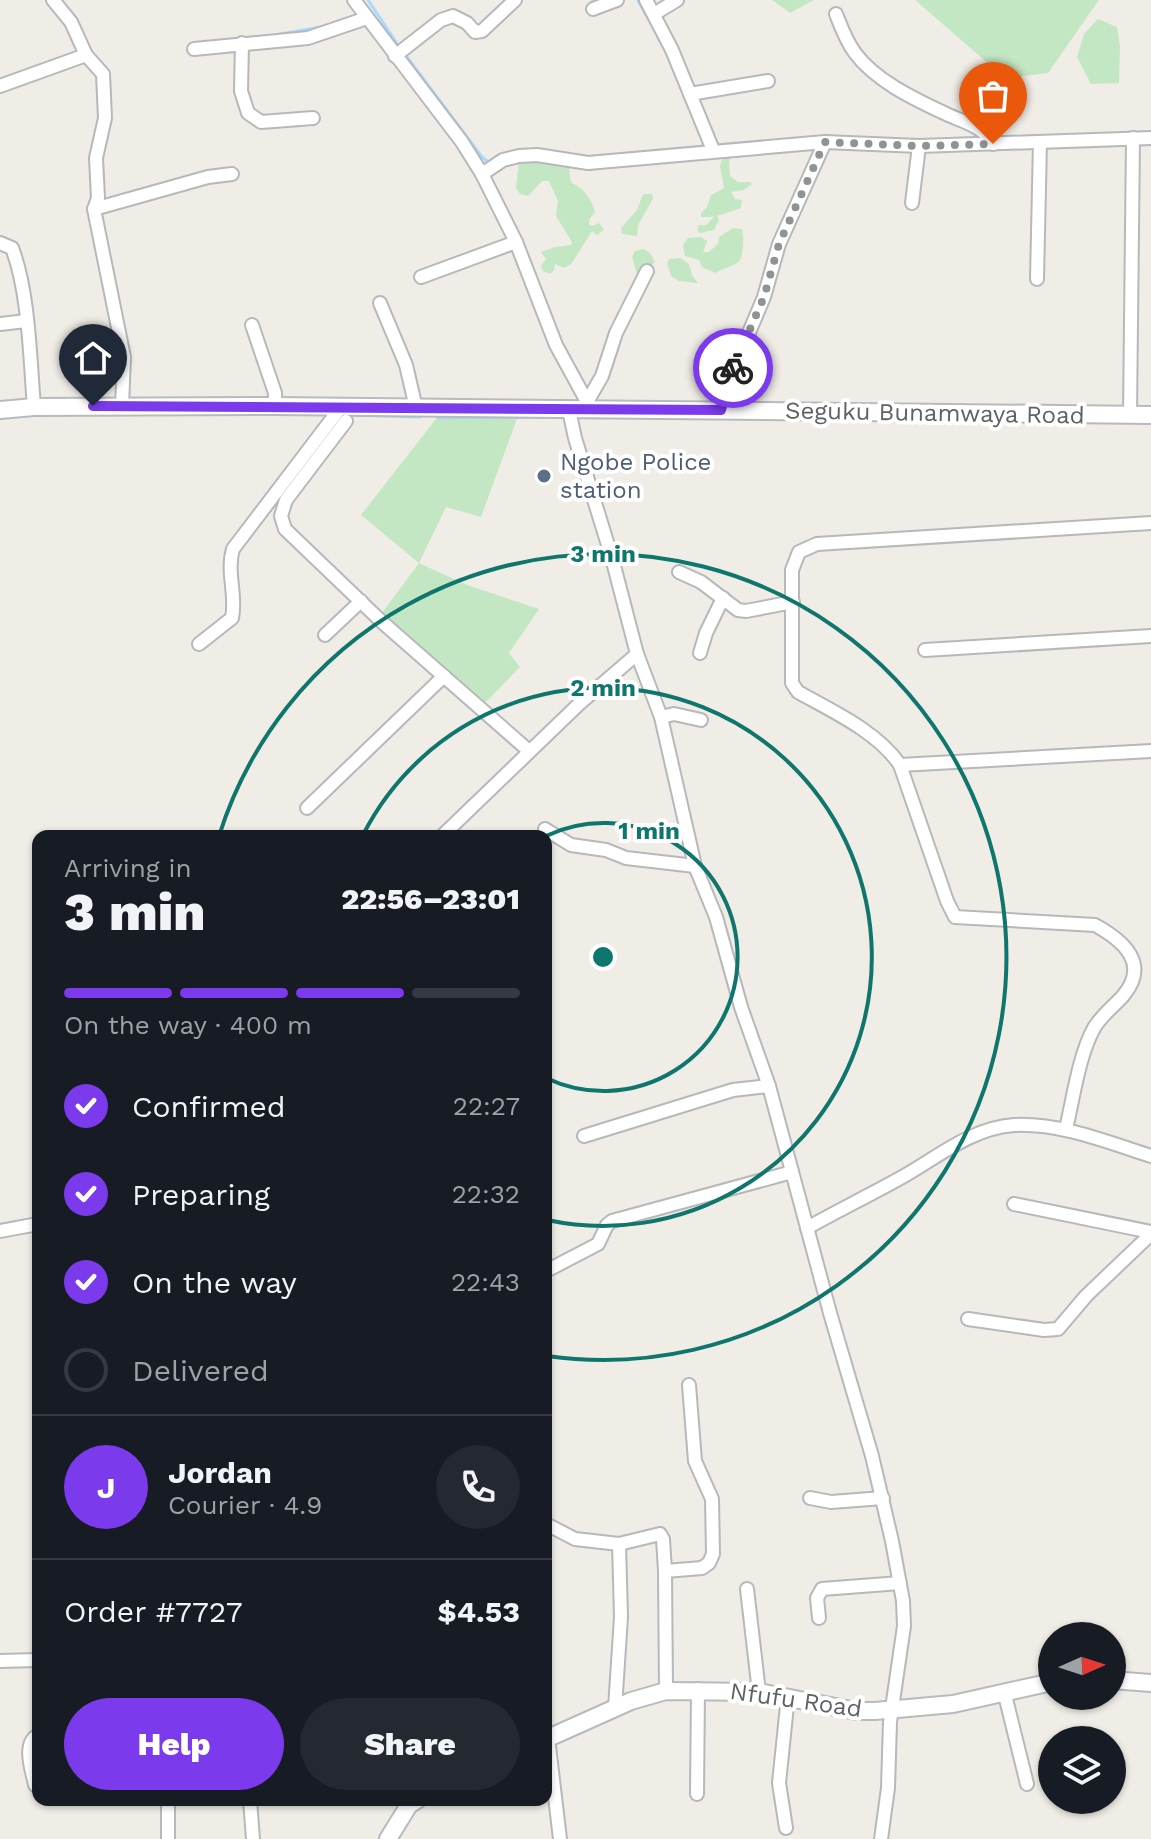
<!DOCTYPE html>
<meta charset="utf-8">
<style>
:root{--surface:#171b24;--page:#242831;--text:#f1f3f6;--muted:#9ea1a6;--line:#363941;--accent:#7c3aed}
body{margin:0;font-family:"Work Sans",sans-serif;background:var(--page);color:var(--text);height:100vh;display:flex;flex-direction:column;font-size:30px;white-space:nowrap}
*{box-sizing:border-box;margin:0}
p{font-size:26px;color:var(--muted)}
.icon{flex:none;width:44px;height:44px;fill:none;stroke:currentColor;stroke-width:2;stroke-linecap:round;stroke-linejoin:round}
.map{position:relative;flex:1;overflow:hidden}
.details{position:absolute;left:32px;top:830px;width:520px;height:976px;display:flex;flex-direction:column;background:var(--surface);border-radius:16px;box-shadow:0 2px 6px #0004}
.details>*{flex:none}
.needle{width:52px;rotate:87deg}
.fabs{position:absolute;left:1038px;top:1622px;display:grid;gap:16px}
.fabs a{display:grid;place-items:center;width:88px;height:88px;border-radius:50%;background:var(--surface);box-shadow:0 2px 6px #0004;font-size:40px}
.pin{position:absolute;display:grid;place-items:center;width:68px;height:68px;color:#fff;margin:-82px -34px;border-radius:50% 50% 50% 0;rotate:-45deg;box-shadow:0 0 8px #0007}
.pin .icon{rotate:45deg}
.courier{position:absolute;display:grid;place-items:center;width:80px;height:80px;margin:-40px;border:6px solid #7c3aed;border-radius:50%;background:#fff;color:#222;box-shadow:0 2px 10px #0007}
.summary em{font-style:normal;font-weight:800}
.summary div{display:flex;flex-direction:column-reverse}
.summary{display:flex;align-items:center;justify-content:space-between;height:136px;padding:0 32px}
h1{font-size:52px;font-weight:800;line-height:60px}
.bar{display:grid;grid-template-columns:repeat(4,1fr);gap:12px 8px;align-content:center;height:96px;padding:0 32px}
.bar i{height:10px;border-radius:6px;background:var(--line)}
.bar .current{background:var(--accent)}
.bar p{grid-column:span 4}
.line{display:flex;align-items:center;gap:20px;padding:0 32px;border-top:2px solid var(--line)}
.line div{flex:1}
.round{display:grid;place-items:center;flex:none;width:84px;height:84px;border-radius:42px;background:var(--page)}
ol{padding:0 32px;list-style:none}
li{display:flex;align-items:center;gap:24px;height:88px}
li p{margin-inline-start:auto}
li .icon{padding:8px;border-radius:50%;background:var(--accent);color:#fff;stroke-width:4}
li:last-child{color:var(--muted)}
li i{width:44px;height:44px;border:4px solid var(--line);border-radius:50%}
.cta{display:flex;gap:16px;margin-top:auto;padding:16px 32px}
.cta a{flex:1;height:92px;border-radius:48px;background:var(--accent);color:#fff;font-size:32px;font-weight:800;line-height:92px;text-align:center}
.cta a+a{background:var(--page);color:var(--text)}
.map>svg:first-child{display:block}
.green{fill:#c4e7c3}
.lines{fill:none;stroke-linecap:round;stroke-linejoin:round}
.stream{stroke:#a7dbfe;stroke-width:3}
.street-casing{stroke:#b6b8bc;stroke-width:16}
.secondary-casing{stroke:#b7babf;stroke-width:20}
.street{stroke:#fff;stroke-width:12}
.secondary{stroke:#fff;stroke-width:16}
.done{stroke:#909393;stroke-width:8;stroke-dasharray:0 14.4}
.route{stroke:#7c3aed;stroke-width:10}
.ring{fill:none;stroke:#0f766e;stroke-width:4}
.service-dot{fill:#5c6f8a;stroke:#fff;stroke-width:3}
.labels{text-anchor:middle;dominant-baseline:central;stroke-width:8;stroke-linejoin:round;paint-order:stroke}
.street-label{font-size:24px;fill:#5d6266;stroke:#fff}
.service-label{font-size:24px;fill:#4e5e75;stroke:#fff;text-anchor:start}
.centre{fill:#0f766e;stroke:#fff;stroke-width:4}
.ring-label{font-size:24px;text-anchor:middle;font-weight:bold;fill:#0f766e;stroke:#fff;stroke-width:8;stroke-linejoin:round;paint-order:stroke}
</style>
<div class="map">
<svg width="1151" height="1839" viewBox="0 0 1151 1839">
<rect width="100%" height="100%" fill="#f0ede6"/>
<g class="green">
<path d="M772 0H814L790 13Z"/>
<path d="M915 0H1099L1048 73 1005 78Z"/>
<path d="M1098 19 1117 27 1120 46 1119 83 1091 84 1077 57 1084 34Z"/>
<path d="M553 150 567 153C572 163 567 173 572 183 584 188 593 201 595 213L590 218 589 224 592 226 599 223 604 230 597 235 592 231 572 263 564 268 555 264 554 270 550 274 543 271 541 266 546 259 541 252 555 247 571 245 572 242 556 216 558 201 549 181H542L528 196 520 194 516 188 519 161Z"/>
<path d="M732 154 729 161 730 176 738 182H750L752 184 744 190 731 192 735 199 742 200 741 208 717 216 719 220 714 230 700 233 697 230 699 225H706L714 217H701V213L707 207 711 195 724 188 720 166 724 155Z"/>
<path d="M643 194H652L653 199 638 225 637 236 622 234 621 228 637 210Z"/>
<path d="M733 228 742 229C744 235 744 256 739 261 735 266 721 269 715 273L702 267 699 260 685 256 683 245 688 238 701 237 707 241 703 252H709L718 244 719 237Z"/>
<path d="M644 249 650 253 655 262 638 278 632 257 635 251Z"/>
<path d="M680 258 689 264 692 275 698 283 679 281 671 276 667 263 669 259Z"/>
<path d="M439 415 518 416 481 517 446 507 419 563 467 585 539 609 509 653 520 667 482 706 382 613 419 563 361 515Z"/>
</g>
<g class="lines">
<g class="stream">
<path d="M368 0 398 45"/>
<path d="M638 0 646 15"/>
<path d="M592 2 599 0"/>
<path d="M275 35 326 26"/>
<path d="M404 53 482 157 487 161"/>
<path d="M352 415 420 417"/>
<path d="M438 418 562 417"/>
<path d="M251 535 281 497"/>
</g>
<g class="street-casing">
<g id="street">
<path d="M53 0 71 22 86 55 103 74 105 118 96 158 98 198 94 209 124 357 122 406"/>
<path d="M354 0 462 142 482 174 516 242 556 345 592 411"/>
<path d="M646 0 672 50 713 150"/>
<path d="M593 9 617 0"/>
<path d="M654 14 677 0"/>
<path d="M836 14C841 27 846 41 855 53 875 80 912 98 942 112 962 122 981 124 993 144"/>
<path d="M242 43 241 91 248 113 261 122 313 118"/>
<path d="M194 49 308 38 367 18"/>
<path d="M395 56 441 20 453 16 467 23 475 32 482 31 515 0"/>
<path d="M0 86 86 55"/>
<path d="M690 94 768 81"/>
<path d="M482 174 503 160 519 156 537 155 588 163 825 142 919 146 1151 138"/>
<path d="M912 203 919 146"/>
<path d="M94 209 208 177 232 174"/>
<path d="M0 243 12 248C29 292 30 359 34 407"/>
<path d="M421 277 516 242"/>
<path d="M1037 279 1040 142"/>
<path d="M380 303 406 365 416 408"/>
<path d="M0 324 26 321"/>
<path d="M252 325 275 393V406"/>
<path d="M587 402 602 376 616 333 647 271"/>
<path d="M569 410 575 438 612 558 637 654 661 717 695 866 716 917 741 1007 769 1086 830 1313 872 1456 892 1541 903 1601 904 1626 890 1722 888 1788 881 1839"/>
<path d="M721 410 734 368 764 297 779 244 825 142"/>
<path d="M1130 415 1133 138"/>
<path d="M346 421 286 500 281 516 285 529 382 622 529 751"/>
<path d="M679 572 701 582 738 610 746 611 793 602"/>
<path d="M325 635 361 601"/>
<path d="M199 644 232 618C237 595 226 572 233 549L341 407"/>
<path d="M925 650 1151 636"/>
<path d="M700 653 706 633 723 598"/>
<path d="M661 717 674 714 701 720"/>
<path d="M900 765 1151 751"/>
<path d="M307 808 444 676"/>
<path d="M545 829 571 845 606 850 626 858 695 866"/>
<path d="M442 836 579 704 637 654"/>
<path d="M1066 1129C1073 1099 1079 1055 1094 1028 1101 1016 1113 1007 1123 996 1150 964 1124 941 1095 925L955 917 947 901 900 765C878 732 832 711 798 692L792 683V570L799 552 817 544 1151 523"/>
<path d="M584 1136 733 1090 769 1086"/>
<path d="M1014 1204 1151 1232"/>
<path d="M807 1228C839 1210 872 1194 904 1176 939 1156 972 1128 1014 1125 1061 1123 1107 1142 1151 1156"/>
<path d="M0 1231 38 1224"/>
<path d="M546 1271 598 1244 607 1225 612 1221 792 1172"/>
<path d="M968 1319 1044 1330 1058 1329 1086 1296 1151 1234"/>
<path d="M810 1498 831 1502 883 1498"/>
<path d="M546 1524 575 1539 619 1544 660 1534 663 1539 665 1571"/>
<path d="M747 1589 759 1692"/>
<path d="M819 1618 817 1598 822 1589 900 1583"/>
<path d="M0 1661 38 1660"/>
<path d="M666 1691 665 1571 702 1568 709 1563 713 1554 712 1499 695 1461 689 1385"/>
<path d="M1004 1691 1027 1784"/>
<path d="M615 1708 621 1617 619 1544"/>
<path d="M548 1738 560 1839"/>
<path d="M35 1785C32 1770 22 1744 38 1735"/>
<path d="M697 1794 698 1689"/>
<path d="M250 1800 253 1839"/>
<path d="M786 1828 779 1783 788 1696"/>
<path d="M168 1839V1800"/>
</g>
</g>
<g class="secondary-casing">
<g id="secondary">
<path d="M0 410 34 407 275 406 1151 415"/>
<path d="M1112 1680 1151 1683"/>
<path d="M546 1739 631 1701 666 1691 759 1692 856 1711H875L953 1704 1052 1682"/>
<path d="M388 1839 409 1805 417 1800"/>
</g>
</g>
<use href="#street" class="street"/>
<use href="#secondary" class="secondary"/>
</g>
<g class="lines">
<path class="done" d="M733 368 764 297 779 244 825 142 919 146 993 144"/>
<path class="route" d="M93 406 721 410 733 368"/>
</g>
<g class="ring">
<path d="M546 836A134 134 0 1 1 546 1078"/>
<path d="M363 835A269 269 0 1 1 547 1220"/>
<path d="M219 836A403 403 0 1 1 547 1356"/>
</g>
<circle class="service-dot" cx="544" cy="476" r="8"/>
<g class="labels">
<g class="street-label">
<text transform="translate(935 413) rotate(1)">Seguku Bunamwaya Road</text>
<text transform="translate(796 1700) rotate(8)">Nfufu Road</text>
</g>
<g class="service-label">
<text x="560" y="462">Ngobe Police<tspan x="560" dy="28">station</tspan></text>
</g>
</g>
<circle cx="603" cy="957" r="12" class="centre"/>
<g class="ring-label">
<text x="603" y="562">3 min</text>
<text x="603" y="696">2 min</text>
<text x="649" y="839">1 min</text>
</g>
</svg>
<div class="fabs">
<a><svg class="needle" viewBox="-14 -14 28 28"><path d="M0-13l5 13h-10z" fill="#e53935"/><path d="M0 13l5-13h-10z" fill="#9ea1a6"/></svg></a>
<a><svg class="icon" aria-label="layers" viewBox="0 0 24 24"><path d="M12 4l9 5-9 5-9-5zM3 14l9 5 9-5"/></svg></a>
</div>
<div class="pin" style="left:993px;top:144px;background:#ea580c"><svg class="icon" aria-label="bag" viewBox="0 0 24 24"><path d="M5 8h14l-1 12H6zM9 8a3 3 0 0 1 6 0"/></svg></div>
<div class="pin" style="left:93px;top:406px;background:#1f2937"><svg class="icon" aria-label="home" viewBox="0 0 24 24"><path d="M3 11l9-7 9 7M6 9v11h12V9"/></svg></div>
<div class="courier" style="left:733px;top:368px"><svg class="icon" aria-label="bike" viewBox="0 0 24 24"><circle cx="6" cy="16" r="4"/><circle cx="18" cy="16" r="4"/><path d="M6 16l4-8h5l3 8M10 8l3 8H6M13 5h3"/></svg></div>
<section class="details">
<div class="summary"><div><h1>3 min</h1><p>Arriving in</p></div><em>22:56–23:01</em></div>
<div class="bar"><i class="current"></i><i class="current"></i><i class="current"></i><i></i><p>On the way · 400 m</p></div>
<ol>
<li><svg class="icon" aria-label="check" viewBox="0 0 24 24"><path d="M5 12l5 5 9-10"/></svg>Confirmed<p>22:27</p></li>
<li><svg class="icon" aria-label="check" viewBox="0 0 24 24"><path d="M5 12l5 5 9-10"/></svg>Preparing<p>22:32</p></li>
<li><svg class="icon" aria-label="check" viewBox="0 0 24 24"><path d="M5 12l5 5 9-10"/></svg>On the way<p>22:43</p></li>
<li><i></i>Delivered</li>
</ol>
<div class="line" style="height:144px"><b class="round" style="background:var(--accent);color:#fff">J</b><div><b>Jordan</b><p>Courier · 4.9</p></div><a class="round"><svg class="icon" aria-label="phone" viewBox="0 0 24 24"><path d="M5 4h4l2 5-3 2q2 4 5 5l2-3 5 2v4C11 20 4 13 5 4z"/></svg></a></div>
<div class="line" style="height:104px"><div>Order #7727</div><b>$4.53</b></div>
<div class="cta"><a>Help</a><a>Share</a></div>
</section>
</div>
